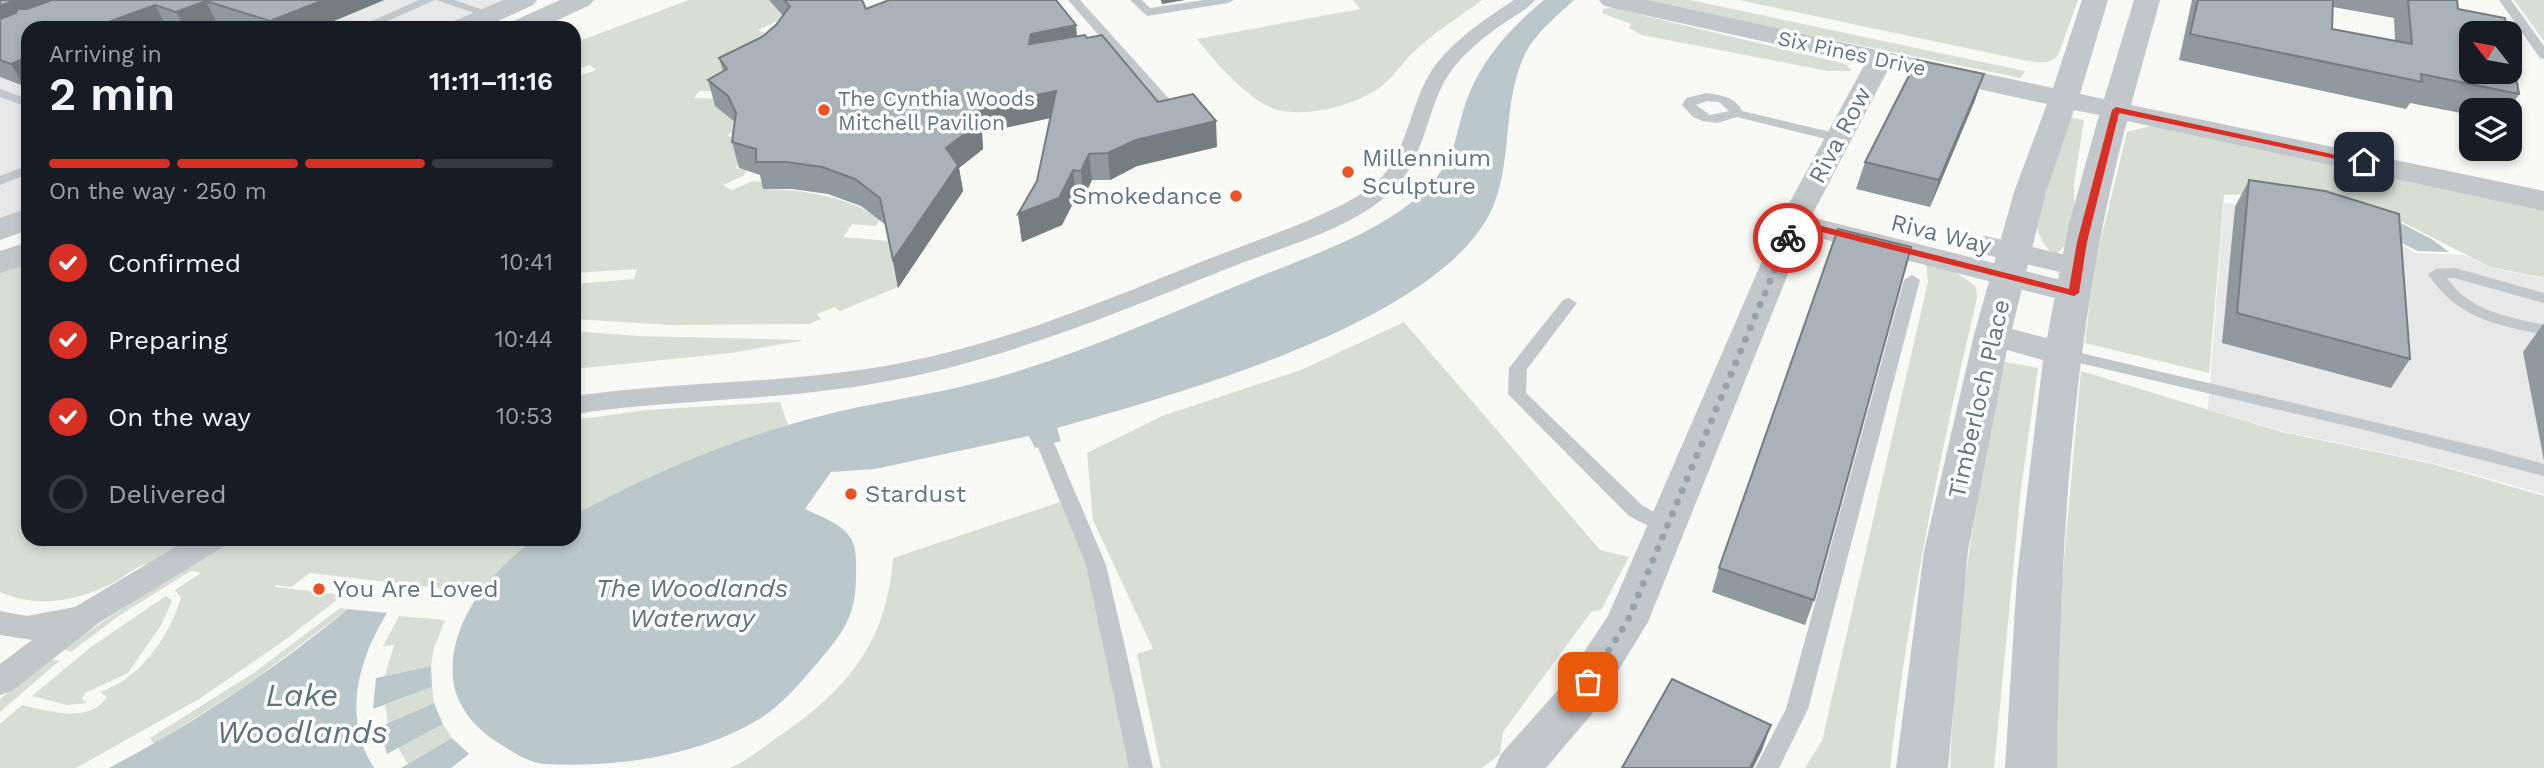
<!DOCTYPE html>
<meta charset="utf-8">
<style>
:root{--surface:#171b24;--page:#242831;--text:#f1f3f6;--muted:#9ea1a6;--line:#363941;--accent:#d93025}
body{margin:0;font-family:"Work Sans",sans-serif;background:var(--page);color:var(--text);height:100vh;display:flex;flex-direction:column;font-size:26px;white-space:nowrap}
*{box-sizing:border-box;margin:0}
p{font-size:23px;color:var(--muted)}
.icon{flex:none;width:38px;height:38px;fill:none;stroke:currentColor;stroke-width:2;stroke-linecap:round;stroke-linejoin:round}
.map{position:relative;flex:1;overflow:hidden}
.side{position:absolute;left:21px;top:21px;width:560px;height:525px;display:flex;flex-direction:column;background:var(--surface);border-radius:21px;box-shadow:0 4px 10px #0003}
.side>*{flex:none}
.needle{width:46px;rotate:301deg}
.fabs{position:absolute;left:2459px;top:21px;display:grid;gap:14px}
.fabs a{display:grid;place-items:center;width:63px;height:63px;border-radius:14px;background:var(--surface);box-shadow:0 4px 10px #0003;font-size:35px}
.pin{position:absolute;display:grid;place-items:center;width:60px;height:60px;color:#fff;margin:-30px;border-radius:14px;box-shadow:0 4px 10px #0006}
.courier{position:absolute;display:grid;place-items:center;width:70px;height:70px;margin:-35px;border:5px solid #d93025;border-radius:50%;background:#fff;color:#222;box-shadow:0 2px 9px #0007}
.head em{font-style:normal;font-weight:600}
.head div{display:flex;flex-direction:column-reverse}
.head{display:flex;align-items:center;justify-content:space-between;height:119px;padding:0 28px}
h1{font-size:46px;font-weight:600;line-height:52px}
.bar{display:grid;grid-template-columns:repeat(4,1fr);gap:10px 7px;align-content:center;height:84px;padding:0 28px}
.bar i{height:9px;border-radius:5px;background:var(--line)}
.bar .active{background:var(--accent)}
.bar p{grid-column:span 4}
ol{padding:0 28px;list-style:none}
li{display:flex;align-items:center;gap:21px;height:77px}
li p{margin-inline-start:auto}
li .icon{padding:7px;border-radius:50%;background:var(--accent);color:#fff;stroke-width:4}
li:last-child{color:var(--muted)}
li i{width:38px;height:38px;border:4px solid var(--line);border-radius:50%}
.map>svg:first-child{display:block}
.built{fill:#e7e8e7}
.green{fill:#d9ded5}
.water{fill:#bac7cb}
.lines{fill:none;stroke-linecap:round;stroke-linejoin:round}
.service{fill:#c2c7cb;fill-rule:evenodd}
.pedestrian{fill:#c2c7cb;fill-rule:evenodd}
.minor{fill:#c2c7cb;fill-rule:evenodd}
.tertiary{fill:#c2c7cb;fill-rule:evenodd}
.wall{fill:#90999e;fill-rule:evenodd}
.shaded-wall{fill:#767d81}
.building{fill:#a8b2b8;stroke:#767d81;stroke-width:2}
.route{fill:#d93025}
.done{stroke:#97a3ab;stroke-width:7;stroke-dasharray:0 12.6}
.poi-dot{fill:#ee5121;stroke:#fff;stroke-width:2.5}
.labels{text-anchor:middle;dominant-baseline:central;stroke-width:7;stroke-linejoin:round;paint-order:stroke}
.far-street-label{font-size:21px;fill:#627583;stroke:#fff}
.far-poi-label{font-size:21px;fill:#627583;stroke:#fff;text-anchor:start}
.street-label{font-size:24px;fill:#627583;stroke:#fff}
.poi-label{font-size:24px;fill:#627583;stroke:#fff;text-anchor:start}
.water-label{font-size:26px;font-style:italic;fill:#5d747d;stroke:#fff}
.near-water-label{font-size:32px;font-style:italic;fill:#5d747d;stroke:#fff}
</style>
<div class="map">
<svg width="2544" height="768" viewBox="0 0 2544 768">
<rect width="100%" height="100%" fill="#f9f9f6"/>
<g class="built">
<path d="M0 0H511L447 28H28V211L0 222Z"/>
<path d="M2224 203 2244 204 2395 241 2415 253 2464 255 2491 268 2544 279V494L2433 463 2282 431 2208 409Z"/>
</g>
<g class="green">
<path d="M689 0H769L784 18 758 30 769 35 722 91H699L694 98 717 99 715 106 728 115 739 127 727 136 743 139 741 158 736 168 747 171 743 176 723 185 732 190 753 181 763 182 764 189C798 189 853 197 880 220L876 226 852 224 843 237 889 241 898 287 840 311 835 307 817 314 821 319 809 324 670 325 574 319V284L634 279 637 269 574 273V78L596 70 590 65 574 70V43Z"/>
<path d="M1353 0H1482C1461 16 1437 30 1417 49 1405 59 1396 74 1384 84 1360 105 1302 120 1272 108 1247 98 1213 60 1197 39L1360 9Z"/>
<path d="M1638 0H1690L2025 71 2021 78Z"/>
<path d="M1739 0H2078L2059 53C2051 68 2032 61 2018 59Z"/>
<path d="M2514 0H2544V41Z"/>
<path d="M1612 8 1837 62 1847 65 1852 71H1828L1642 35 1629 28 1631 24 1602 13 1603 9Z"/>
<path d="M2068 117 2084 120 2074 184V213L2067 243 2059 252 2053 254C2045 246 2039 238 2037 226 2034 200 2059 143 2068 117Z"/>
<path d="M2151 126 2166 127 2544 210V278L2490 267 2373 207 2312 192 2224 195 2209 373 2085 343 2094 268 2127 132Z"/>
<path d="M28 252V539H535L499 570 480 593 310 573 291 587 275 585 276 587 343 595 285 640 199 699 76 768H0V724L22 705C47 711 90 724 107 697L100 692C141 678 168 638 181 598L175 590 201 573 191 571 120 615 71 652 63 649 180 569C171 568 157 562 148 564 138 565 124 577 115 582 78 601 38 609 0 592V263Z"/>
<path d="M1926 262C1947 267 1960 273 1976 287L1977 298C1940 454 1908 609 1890 768H1805L1822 741 1928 282Z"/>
<path d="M1404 322 1600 550 1629 557 1601 610 1591 612 1503 732 1500 754 1482 768H1161L1137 654 1153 649 1093 520 1087 453 1162 416 1301 370Z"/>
<path d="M574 331 637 336 805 340 731 353 574 369V364L580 361 574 354Z"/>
<path d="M2005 362 2038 368 2021 488 1994 768H1950L1957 633 1984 456Z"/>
<path d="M2081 371 2282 432 2433 464 2544 496V768H2052L2059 615Z"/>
<path d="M780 402 788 425C714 449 642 478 574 515V420L646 410Z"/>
<path d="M1060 502 1087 567 1131 768H730C746 761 761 749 775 739 845 692 887 644 893 558Z"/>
<path d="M166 596 172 601 161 625 128 673 85 693 82 699 87 703 67 705 32 696 91 647Z"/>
<path d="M340 608 348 609 247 685 154 744 150 738 255 672Z"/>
<path d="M399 616 445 620 434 648 431 666 385 676 394 645 383 646Z"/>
<path d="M51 659 59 661 0 712V699Z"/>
<path d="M432 687 434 703 388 723 385 705Z"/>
<path d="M443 724 452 738 408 764 398 748Z"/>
</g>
<g class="water">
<path d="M1544 0H1574C1558 15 1538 31 1527 50 1501 99 1514 159 1492 209 1440 323 1171 396 1057 428L1061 441 1035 448 1029 436 875 469 831 472 805 509C817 515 837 522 846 532 858 544 856 561 856 577 856 615 843 633 819 661 800 683 780 708 754 722 693 757 614 768 544 764 527 762 511 751 497 742 475 728 456 706 453 679 448 621 491 571 535 539H574V515C650 474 730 440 813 418 871 402 930 396 988 380 1076 356 1162 317 1246 282 1297 261 1352 243 1397 213 1419 198 1445 174 1453 148 1460 126 1463 104 1474 83 1491 49 1515 24 1544 0Z"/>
<path d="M2382 213 2433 240 2449 252 2418 251 2391 238Z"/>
<path d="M348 609 387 613C358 660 342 718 374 768H109C194 723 274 670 348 609Z"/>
<path d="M431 666 432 687 373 709 376 678Z"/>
<path d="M434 703 443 724 387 754 379 727Z"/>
<path d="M452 738 469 754 451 768H401Z"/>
</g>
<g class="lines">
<g class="service">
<path d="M419 0H435L372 28H356Z"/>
<path d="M436 0H454L498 15 492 19Z"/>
<path d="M1068 0H1080L1181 112V118H1171Z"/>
<path d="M1130 0H1142L1150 8 1204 0H1234L1228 3 1147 16Z"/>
<path d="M2499 0H2511L2544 46V59L2540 58Z"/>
<path d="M0 89 28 99V107L0 97Z"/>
<path d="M1707 93C1721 95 1736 97 1742 111L1843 135 1845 138 1838 142 1737 117 1717 123 1703 121 1693 117 1682 105 1686 98ZM1707 101 1719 102 1729 111 1710 115 1696 105Z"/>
<path d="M28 165V174L0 185V176Z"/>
<path d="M2455 268 2544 293V303L2454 278H2447C2469 311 2508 317 2544 325V335C2494 324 2458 319 2428 274L2436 269Z"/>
<path d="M1912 275 1920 280 1808 709 1779 768H1755L1786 709 1904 280Z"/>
<path d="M1569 298 1577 303 1527 369 1526 393 1643 506 1674 522 1677 527 1674 532H1660L1629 516 1508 394 1509 368 1563 300Z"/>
<path d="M2064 349 2485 448 2544 464V476L2365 430 2058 358 2055 354 2058 350Z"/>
<path d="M1046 439 1053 441 1055 445 1106 565 1153 768H1129L1086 565 1037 445 1039 441Z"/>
</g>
<g class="pedestrian">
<path d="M1514 0H1535C1527 10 1514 16 1504 23 1484 37 1465 52 1451 71 1425 108 1427 157 1393 190 1350 231 1283 246 1229 268 1114 314 1000 362 877 383 777 401 675 399 574 414V396C681 381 789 384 896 364 1001 344 1100 303 1198 263 1234 249 1271 236 1307 221 1338 207 1377 192 1394 160 1410 131 1414 98 1432 70 1453 40 1484 20 1514 0Z"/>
<path d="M189 539H227L223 547 100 622 12 691 0 695V664L32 640 0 635V611L27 616 75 607Z"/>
</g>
<g class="minor">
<path d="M1880 52 1889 55 1893 60 1811 217 2085 286 2090 293 2085 300 2074 303 1804 234 1648 622 1591 715 1546 768H1495L1501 754 1559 689 1608 616 1779 222 1867 60 1871 55Z"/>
<path d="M1985 236 2088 260 2093 267 2088 274 2077 276 1974 252 1970 245 1974 238Z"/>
</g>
<g class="tertiary">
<path d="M503 0H537L533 5 483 28H448L452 22Z"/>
<path d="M560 0H594L590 5 541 28H507L511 22Z"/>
<path d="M1599 0H1647L2053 88 2082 0H2108L2080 94 2104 99 2134 0H2160L2131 105 2544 191V211L2127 121C2071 332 2060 550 2057 768H2005L2017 577 2043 360 2007 350 1968 551 1948 768H1896L1924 551 1974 335 2014 192 2047 104 1612 8 1603 5ZM2074 110 2099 115 2068 228 2047 338 2012 329 2046 192Z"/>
<path d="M28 208V230L0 240V218Z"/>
<path d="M28 242V264L0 273V251Z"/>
</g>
</g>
<g class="wall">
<path d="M0 0H384L317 28H234L217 23 202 28H172L166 26 28 28V84L24 86 0 77Z"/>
<path d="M769 0H862L866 9 1077 36 1158 102 1217 147 1137 166 1110 180H1092L1083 198 1076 197 1062 225 1022 242 1018 214 1037 181 1050 118 982 133 983 149 959 168 963 191 898 288 886 225 861 206 828 194 792 189H763L760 175 739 168 732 142 735 122 715 106 708 80 723 71 719 58 762 37 776 25 783 16Z"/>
<path d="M2192 0H2457L2458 9 2519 94 2509 110H2471V115L2410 103 2406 109 2179 60ZM2333 7 2394 18 2395 41 2332 29Z"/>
<path d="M1984 74 1975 100 1930 207 1856 189 1865 162Z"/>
<path d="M2249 180 2410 359 2391 388 2222 343 2235 207Z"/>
<path d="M2544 323V461L2523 352Z"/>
<path d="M1719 568 1814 600 1805 625 1712 592Z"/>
</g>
<g class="shaded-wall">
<path d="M16 0H87L0 32V6Z"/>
<path d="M324 0H384L317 28H274L270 21Z"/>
<path d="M1161 0H1185L1162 4Z"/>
<path d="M206 1 217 23 202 28H185L176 12Z"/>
<path d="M155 5 166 26 161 28H92Z"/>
<path d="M1076 25 1078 49 1029 44 1031 34Z"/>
<path d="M28 57V84L24 86 11 64Z"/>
<path d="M1984 74 1975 100 1930 207 1939 180Z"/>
<path d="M1056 91 1059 116 982 133 983 149 959 168 963 191 898 288 893 260 946 148 979 107Z"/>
<path d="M1216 121 1217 147 1137 166 1110 180 1108 153 1136 140Z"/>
<path d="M1089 154 1092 180 1083 198 1081 171Z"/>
<path d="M1073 170 1076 197 1062 225 1022 242 1018 214Z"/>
<path d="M1771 725 1762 750 1753 768H1750Z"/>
</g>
<g class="building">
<path d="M0 0H16L0 6Z"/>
<path d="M52 0H324L270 21 206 1 176 12 155 5 92 28H28V57L11 64 0 60V19L16 13 18 9H27Z"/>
<path d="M784 0H862L866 9 889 0H1056L1076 25 1031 34 1029 44 1085 35 1087 38 1102 35 1158 102 1193 94 1216 121 1136 140 1108 153 1089 154 1081 171 1073 170 1059 198 1018 214 1037 181 1056 91 979 107V123L946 148 958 165 893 260 880 198 855 179 822 167 786 162H756V149L732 142 736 113 728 96 708 80 727 69 719 58 762 37 776 25 790 6Z"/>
<path d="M2198 0H2333L2332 29 2412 44 2408 0H2457L2458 9 2505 18 2508 33H2471V72H2510V42L2519 94 2421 74 2422 82 2190 34Z"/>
<path d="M1917 60 1984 74 1939 180 1865 162Z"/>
<path d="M2249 180 2325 191 2399 214 2410 359 2237 313Z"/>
<path d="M1838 229 1911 247 1814 600 1719 568Z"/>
<path d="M1672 679 1771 725 1750 768H1622Z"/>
</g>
<path class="route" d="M2116 107 2368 162 2364 165 2119 113 2087 242 2079 293 2074 296 1798 226 1791 240 1783 238 1789 222 1794 219 2069 289 2077 242 2112 110Z"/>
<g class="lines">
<path class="done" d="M1588 682 1627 622 1788 238"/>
</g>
<g class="poi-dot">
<circle cx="824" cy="110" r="7"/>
<circle cx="1348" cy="172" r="7"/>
<circle cx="1236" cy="196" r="7"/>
<circle cx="851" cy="494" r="7"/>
<circle cx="319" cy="589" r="7"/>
</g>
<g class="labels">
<g class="far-street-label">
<text transform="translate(1852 53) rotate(12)">Six Pines Drive</text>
</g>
<g class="far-poi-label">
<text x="838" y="98">The Cynthia Woods<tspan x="838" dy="24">Mitchell Pavilion</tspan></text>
</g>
<g class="street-label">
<text transform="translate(1840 135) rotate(-62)">Riva Row</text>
<text transform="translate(1941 234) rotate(14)">Riva Way</text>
<text transform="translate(1979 399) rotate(-77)">Timberloch Place</text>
</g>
<g class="poi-label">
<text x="1362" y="158">Millennium<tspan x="1362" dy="28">Sculpture</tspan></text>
<text x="1222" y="196" text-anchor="end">Smokedance</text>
<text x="865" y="494">Stardust</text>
<text x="333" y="589">You Are Loved</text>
</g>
<g class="water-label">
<text x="692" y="588">The Woodlands<tspan x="692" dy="30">Waterway</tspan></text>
</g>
<g class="near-water-label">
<text x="302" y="695">Lake<tspan x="302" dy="37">Woodlands</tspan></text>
</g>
</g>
</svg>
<div class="fabs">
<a><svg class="needle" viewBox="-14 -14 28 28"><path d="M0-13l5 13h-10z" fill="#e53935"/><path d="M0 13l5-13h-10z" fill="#9ea1a6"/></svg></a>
<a><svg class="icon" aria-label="layers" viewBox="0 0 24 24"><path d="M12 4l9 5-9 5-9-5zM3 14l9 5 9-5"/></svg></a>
</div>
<div class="pin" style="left:1588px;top:682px;background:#ea580c"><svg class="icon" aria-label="bag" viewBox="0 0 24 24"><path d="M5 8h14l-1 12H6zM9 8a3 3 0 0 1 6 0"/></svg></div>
<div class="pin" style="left:2364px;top:162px;background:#1f2937"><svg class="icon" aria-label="home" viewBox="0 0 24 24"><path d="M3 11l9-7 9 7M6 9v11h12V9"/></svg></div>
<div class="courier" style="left:1788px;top:238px"><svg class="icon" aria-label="bike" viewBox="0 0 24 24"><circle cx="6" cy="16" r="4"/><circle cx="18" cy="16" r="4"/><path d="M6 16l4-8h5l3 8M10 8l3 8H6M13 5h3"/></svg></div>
<section class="side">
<div class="head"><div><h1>2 min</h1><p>Arriving in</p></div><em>11:11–11:16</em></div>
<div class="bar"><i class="active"></i><i class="active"></i><i class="active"></i><i></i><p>On the way · 250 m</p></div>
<ol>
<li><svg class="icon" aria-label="check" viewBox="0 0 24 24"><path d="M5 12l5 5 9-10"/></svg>Confirmed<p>10:41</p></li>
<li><svg class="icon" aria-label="check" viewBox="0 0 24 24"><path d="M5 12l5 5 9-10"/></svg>Preparing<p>10:44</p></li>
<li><svg class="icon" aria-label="check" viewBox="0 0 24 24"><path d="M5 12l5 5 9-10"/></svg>On the way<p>10:53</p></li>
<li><i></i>Delivered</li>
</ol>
</section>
</div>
